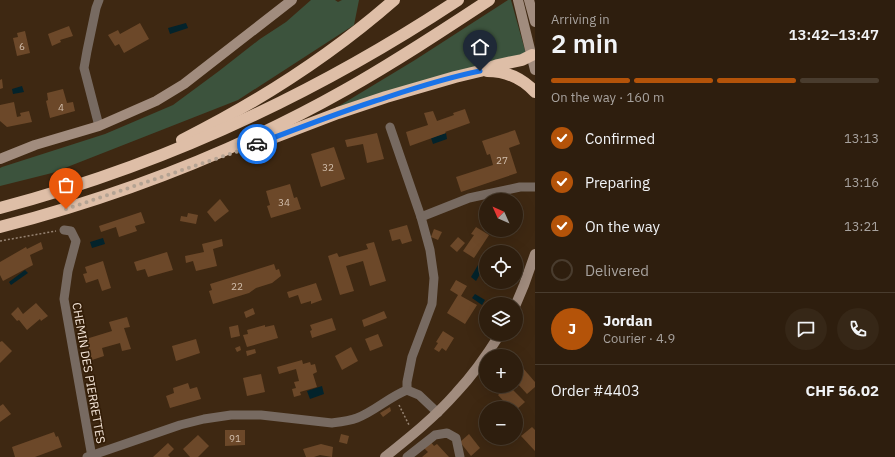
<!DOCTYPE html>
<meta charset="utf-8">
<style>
:root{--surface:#2e1e0e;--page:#362717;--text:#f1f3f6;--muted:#a7a29e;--line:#493c2e;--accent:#b45309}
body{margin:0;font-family:"IBM Plex Sans",sans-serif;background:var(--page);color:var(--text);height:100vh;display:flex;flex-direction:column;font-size:15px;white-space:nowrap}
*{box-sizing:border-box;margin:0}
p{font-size:13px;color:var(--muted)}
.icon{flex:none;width:22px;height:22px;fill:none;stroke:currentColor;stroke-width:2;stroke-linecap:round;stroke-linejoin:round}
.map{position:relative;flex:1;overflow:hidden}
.drawer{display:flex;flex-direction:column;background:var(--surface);width:360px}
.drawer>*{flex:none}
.needle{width:26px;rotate:315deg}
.tools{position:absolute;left:479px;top:193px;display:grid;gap:8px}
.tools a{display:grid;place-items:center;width:44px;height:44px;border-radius:50%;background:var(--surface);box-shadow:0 4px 16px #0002,0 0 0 1px var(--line);font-size:20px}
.pin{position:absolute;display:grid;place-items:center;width:34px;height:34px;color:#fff;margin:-41px -17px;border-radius:50% 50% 50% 0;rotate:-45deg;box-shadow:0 0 4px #0007}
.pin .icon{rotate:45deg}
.courier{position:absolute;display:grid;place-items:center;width:40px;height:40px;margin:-20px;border:3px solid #1a73e8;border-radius:50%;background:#fff;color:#222;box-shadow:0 1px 5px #0007}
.head em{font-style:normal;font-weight:600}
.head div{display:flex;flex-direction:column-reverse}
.head{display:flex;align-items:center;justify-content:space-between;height:68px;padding:0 16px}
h1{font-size:26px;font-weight:600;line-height:30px}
.bar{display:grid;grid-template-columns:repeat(4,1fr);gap:6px 4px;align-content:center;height:48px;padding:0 16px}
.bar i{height:5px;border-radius:3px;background:var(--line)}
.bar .selected{background:var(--accent)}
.bar p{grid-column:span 4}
.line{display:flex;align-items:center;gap:10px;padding:0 16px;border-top:1px solid var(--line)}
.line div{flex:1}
.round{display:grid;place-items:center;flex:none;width:42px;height:42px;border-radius:21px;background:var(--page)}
ol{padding:0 16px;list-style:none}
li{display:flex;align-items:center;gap:12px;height:44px}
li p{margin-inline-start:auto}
li .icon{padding:4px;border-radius:50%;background:var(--accent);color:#fff;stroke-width:4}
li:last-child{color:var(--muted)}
li i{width:22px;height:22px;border:2px solid var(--line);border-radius:50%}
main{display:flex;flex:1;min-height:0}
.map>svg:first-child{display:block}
.green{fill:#3c533d}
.water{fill:#03232b}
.building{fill:#6c4829}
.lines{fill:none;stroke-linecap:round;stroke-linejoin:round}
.path{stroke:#978473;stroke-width:1.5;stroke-dasharray:2 2;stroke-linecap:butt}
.street{stroke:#776a61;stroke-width:9}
.secondary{stroke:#a18c7e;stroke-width:10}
.highway{stroke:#debea7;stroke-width:12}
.done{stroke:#b4a393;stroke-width:4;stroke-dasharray:0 7.2}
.route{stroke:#1a73e8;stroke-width:5}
.labels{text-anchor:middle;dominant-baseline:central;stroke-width:3.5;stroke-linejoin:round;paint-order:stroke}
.number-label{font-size:10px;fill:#d2beac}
.street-label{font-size:12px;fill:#f4e5d8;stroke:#341e08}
</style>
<main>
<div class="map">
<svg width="535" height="457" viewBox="0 0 535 457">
<rect width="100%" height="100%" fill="#3e2812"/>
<g class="green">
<path d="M311 0H335L338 2 342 0H359L354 25 238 100 52 173 0 186V168L2 167 105 134 173 105 219 71 260 39 286 22Z"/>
<path d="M508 0H511L526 54 515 58 449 73 334 109 415 60Z"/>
</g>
<g class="water">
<path d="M186 23 188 28 170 34 168 28Z"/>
<path d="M22 86 24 92 13 94 12 89Z"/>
<path d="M446 133 447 139 433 144 431 138Z"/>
<path d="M103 238 105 244 92 248 90 242Z"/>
<path d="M478 265 483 269 476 281 471 277Z"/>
<path d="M25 270 28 273 11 285 9 282Z"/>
<path d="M475 294 485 300 482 305 472 298Z"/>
<path d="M322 386 324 394 310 399 307 391Z"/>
</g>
<g class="building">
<path d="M140 23 149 39 124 53 119 44 115 46 108 35 118 30 120 34Z"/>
<path d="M69 26 73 36 60 40 61 42 52 46 48 34Z"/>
<path d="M25 31 30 53 17 56 13 38 18 37 17 33Z"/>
<path d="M2 79 3 88 0 89V80Z"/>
<path d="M63 89 67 103 73 102 75 111 50 118 46 101 48 100 47 93Z"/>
<path d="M14 102 17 117 21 116 20 113 29 111 32 122 7 127 0 121V105Z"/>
<path d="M465 109 470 123 445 132 446 133 410 146 406 132 428 125 424 113 433 111 437 121 454 115 453 113Z"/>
<path d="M515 130 520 144 509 148 517 173 461 192 456 177 493 165 490 154 487 155 482 141Z"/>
<path d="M377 133 384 159 367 163 363 144 347 147 345 140Z"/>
<path d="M334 147 345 179 321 187 311 154Z"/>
<path d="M290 184 294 198 297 197 301 209 271 218 267 206 270 205 266 191Z"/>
<path d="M220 199 229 211 215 222 207 212Z"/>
<path d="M141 212 145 223 135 226 137 231 119 237 116 227 101 232 99 226Z"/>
<path d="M188 213 198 215 196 224 180 221 181 216 187 217Z"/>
<path d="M407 225 412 241 402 244 400 239 392 241 389 230Z"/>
<path d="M476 227 489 235 474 258 463 251 474 235 471 234Z"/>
<path d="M434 229 442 232 438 240 431 237Z"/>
<path d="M458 237 465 243 457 252 450 246Z"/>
<path d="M222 239 223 246 213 249 217 266 196 271 193 261 186 263 185 256 204 252 202 244Z"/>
<path d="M41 242 43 249 30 255 33 265 3 281 0 275V262L26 247 27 249Z"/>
<path d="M374 242 386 281 370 286 363 261 346 266 354 291 340 295 328 256 337 253 339 257 368 249 366 244Z"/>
<path d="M167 252 173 270 148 277 145 269 137 271 134 262Z"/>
<path d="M103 261 111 288 102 291 98 279 86 283 83 274 87 273 85 267Z"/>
<path d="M274 264 276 270 279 269 281 276 272 283 256 288 249 293 213 304 209 291 212 290 210 284Z"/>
<path d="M456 280 467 286 461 296 477 305 465 324 447 313 458 295 450 290Z"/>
<path d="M316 283 322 300 311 304V301L301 304 298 295 289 298 287 292Z"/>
<path d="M36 303 48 316 41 321 40 319 27 330 19 320 17 321 11 314 18 307 23 314Z"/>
<path d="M253 308 255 314 246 318 244 312Z"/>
<path d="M384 311 387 318 364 327 362 320Z"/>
<path d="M127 317 130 327 124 328 131 349 122 351 120 343 102 348 104 356 92 360 86 339 112 331 109 322Z"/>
<path d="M332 318 336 330 312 338 310 331 312 330 310 325Z"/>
<path d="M238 325 240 336 231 338 229 327Z"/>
<path d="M265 325V327L274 325 278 338 247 347 243 335 248 334 247 330Z"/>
<path d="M443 331 454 338 446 351 442 348 439 352 434 349 438 343 436 342Z"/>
<path d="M378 334 383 346 370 351 365 339Z"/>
<path d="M196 339 200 353 176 361 172 346Z"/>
<path d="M2 341 12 351 0 363V342Z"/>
<path d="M240 346 241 350 237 352 235 348Z"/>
<path d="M351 347 358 361 342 370 335 356Z"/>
<path d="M255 349 256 353 247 356 246 351Z"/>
<path d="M302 360 303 364 310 362 311 365 315 364 317 372 313 374 317 387 300 392 301 395 294 397 292 389 296 388 294 382 299 381 296 369 279 374 277 367Z"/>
<path d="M522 367 535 382V387L527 394 516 382V373Z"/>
<path d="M261 374 265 392 247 396 243 378Z"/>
<path d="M188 383 190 389 197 387 201 399 170 408 166 396 174 393 173 388Z"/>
<path d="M507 386H509L525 402 516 410V408H510L498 395Z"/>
<path d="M3 404 11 414 0 422V406Z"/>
<path d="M495 404 499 408H490Z"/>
<path d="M390 407 391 411 383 417 380 413Z"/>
<path d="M532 427 535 430V451L521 436Z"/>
<path d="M225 430H245V445L225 446Z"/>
<path d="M54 432 56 437 58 436 62 447 35 457H15L12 447Z"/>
<path d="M341 434 349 436 347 444 339 442Z"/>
<path d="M469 434 480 448 471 456 460 442Z"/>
<path d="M198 435 209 446 198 457H190L183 449Z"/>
<path d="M430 441 434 446 437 444 449 457H422L428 452 423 447Z"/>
<path d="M168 443 174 449 168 455 170 457H153Z"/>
<path d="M321 444 333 447 332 457 320 455 314 457H306L303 449Z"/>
</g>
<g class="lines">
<g class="path">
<path d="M0 241 56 231"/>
<path d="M399 405 409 425"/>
</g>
<g class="street">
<path d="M99 126 84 68 87 51 96 8 99 0"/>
<path d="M390 127 421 217 430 250 434 278 432 304 412 357 407 382V390"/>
<path d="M421 217 469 198 520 187H534"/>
<path d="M64 230 71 231 76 241 68 271 64 299 92 457"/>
<path d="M87 457 180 425 204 419 231 415H261L332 423C340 422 349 421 357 418 375 411 389 397 407 390L419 395 438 413"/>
<path d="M407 457 435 435 447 433 456 438 460 457"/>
</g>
<g class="secondary">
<path d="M518 0 535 70"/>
<path d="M529 0 535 22"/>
<path d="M0 159 35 145 99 126 156 101 184 84 292 0"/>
<path d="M516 304 524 285 535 254"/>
<path d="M385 457C410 437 435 417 456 393 473 375 487 355 500 334"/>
</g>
<g class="highway">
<path d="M487 71C506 71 522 78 535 92"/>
<path d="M182 140C258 102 330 56 394 0"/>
<path d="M249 147 338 113 386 97 455 77 480 71 498 65 522 60 532 55"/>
<path d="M0 208C164 165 317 93 458 0"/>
<path d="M0 227C120 196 237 151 345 90 395 62 442 31 489 0"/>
</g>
</g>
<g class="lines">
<path class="done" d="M66 209 236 152 257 144"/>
<path class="route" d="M257 144C296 129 335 114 375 101 409 90 444 78 480 71"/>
</g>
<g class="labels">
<g class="number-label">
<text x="22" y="46">6</text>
<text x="61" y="107">4</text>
<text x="502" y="160">27</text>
<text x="328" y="167">32</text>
<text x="284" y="202">34</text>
<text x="237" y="286">22</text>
<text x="235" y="438">91</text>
</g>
<g class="street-label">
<text transform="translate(89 373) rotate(80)">CHEMIN DES PIERRETTES</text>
</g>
</g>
</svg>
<div class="tools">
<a><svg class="needle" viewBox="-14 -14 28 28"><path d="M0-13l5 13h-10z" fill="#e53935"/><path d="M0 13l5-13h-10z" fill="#a7a29e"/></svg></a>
<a><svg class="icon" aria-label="locate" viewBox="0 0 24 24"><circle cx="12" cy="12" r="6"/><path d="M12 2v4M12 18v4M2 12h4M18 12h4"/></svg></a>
<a><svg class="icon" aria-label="layers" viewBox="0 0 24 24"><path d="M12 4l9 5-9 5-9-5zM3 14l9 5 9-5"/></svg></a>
<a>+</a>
<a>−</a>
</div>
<div class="pin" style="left:66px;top:209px;background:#ea580c"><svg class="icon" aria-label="bag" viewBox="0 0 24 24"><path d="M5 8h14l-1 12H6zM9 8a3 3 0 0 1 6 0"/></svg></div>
<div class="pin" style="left:480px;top:71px;background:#1f2937"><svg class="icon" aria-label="home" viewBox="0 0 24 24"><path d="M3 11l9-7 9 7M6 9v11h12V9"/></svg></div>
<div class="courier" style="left:257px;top:144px"><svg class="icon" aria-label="car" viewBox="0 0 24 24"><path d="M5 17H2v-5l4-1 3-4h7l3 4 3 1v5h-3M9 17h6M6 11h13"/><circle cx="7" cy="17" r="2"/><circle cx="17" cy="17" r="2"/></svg></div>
</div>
<section class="drawer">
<div class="head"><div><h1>2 min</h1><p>Arriving in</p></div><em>13:42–13:47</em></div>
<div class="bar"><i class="selected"></i><i class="selected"></i><i class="selected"></i><i></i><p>On the way · 160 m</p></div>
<ol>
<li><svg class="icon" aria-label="check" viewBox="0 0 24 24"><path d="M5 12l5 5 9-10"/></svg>Confirmed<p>13:13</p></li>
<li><svg class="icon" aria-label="check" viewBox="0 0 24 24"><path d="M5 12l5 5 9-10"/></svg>Preparing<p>13:16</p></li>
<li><svg class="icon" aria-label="check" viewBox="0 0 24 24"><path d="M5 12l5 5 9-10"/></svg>On the way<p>13:21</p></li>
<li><i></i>Delivered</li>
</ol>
<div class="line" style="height:72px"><b class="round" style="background:var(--accent);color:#fff">J</b><div><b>Jordan</b><p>Courier · 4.9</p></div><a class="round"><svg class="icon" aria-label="chat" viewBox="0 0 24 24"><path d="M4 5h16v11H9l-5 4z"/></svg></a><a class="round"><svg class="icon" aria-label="phone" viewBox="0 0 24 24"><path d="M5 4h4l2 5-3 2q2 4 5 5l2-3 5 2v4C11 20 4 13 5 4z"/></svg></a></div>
<div class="line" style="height:52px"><div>Order #4403</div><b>CHF 56.02</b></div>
</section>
</main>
